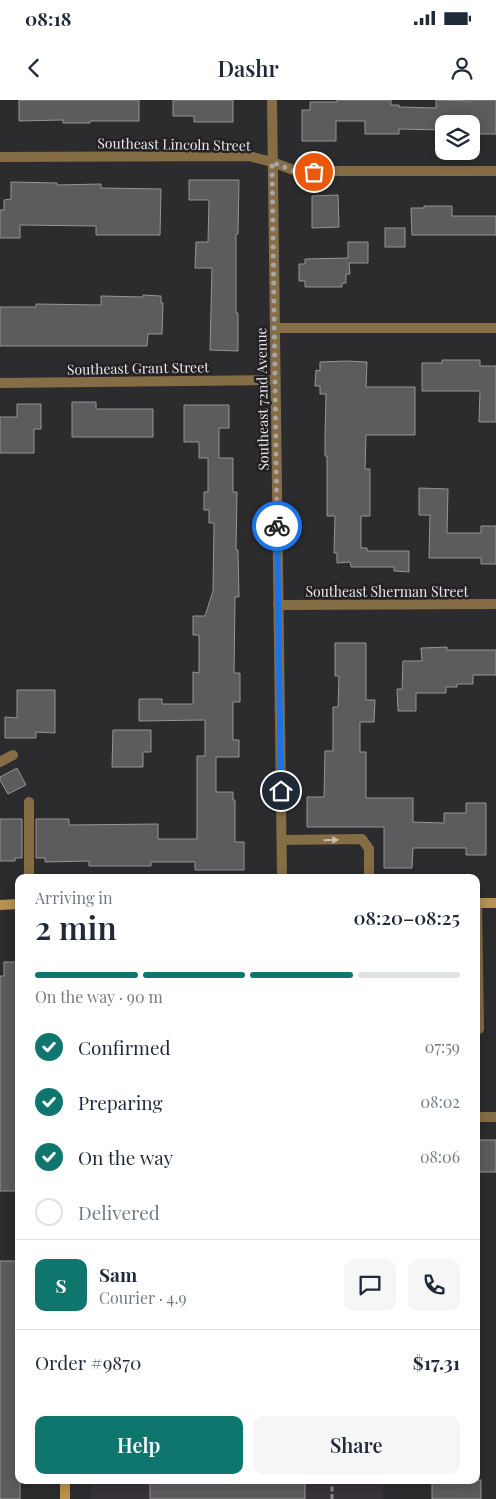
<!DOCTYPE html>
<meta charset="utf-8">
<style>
:root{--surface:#fff;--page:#f6f6f7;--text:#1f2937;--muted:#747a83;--line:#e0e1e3;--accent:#0f766e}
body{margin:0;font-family:"Playfair Display",serif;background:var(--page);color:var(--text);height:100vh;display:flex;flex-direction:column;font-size:19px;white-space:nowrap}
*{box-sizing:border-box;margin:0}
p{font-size:16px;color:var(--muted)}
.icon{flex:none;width:28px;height:28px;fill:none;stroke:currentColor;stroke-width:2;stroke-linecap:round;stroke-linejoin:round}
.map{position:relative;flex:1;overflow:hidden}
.sheet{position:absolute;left:15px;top:774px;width:465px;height:610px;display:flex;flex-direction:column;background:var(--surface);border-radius:10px;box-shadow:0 2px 12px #0003}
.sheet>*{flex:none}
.buttons{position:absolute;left:435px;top:15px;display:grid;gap:10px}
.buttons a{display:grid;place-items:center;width:45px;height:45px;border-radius:10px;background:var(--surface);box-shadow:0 2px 12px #0003;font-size:25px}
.pin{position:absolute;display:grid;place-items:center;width:42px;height:42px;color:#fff;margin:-21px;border:2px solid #fff;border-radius:50%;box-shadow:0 1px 5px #0007}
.courier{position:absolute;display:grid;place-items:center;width:50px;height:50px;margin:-25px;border:4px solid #1a73e8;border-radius:50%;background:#fff;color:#222;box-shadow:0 1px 6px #0007}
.summary em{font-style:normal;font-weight:600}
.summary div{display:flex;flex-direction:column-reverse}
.summary{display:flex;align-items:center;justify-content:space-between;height:85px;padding:0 20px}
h1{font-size:32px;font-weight:600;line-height:38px}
.bar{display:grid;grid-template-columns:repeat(4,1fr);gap:8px 5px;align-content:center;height:60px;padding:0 20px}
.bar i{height:6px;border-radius:4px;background:var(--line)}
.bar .current{background:var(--accent)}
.bar p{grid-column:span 4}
.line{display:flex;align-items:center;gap:12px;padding:0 20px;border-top:1px solid var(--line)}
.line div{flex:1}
.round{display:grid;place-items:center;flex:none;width:52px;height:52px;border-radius:10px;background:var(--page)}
ol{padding:0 20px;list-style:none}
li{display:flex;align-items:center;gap:15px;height:55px}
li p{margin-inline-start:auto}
li .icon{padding:5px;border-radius:50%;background:var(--accent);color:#fff;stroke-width:4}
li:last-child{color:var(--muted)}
li i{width:28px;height:28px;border:2px solid var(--line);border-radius:50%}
.primary-button{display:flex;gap:10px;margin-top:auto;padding:10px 20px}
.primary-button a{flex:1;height:58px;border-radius:10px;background:var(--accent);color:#fff;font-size:20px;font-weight:600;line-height:58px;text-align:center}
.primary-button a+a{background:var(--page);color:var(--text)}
.status{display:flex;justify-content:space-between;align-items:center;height:35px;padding:0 25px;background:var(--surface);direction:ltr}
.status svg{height:14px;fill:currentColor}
header{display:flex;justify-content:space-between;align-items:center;height:65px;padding:0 20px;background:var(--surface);font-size:22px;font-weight:600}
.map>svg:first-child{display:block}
.built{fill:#373239}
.building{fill:#5c5b5d;stroke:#969497}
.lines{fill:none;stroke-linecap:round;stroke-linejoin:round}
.path{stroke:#898889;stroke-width:3;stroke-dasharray:5 2.5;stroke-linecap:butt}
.lane{stroke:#856d46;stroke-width:10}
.street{stroke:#856d46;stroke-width:10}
.secondary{stroke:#b89250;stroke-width:10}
.oneway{fill:#c5bcaf}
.done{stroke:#a6a5a7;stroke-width:5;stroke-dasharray:0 9}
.route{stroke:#1a73e8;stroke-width:6}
.labels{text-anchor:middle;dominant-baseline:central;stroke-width:5;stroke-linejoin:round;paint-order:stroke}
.street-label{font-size:14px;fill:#e8e7e8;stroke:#232123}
</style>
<div class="status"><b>08:18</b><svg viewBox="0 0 49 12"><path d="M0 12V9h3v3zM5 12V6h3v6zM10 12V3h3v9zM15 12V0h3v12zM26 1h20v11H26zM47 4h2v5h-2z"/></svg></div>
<header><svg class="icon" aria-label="back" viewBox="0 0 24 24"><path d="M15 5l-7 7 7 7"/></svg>Dashr<svg class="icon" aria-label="person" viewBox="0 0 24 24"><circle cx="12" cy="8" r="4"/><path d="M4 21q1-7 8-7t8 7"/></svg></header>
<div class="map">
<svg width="496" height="1399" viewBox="0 0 496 1399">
<rect width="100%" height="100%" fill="#2c2b2d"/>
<rect class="built" x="91" y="1380" width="292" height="19"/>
<g class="building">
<path d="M19 0H139V21H90V23H63V20L19 21Z"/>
<path d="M173 0H233V22H194V16H173Z"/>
<path d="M337 0H391V5H399V7L436 8V0L471 1 472 0H496V34H471V24H444V30L399 29V34H365V21H336V41H302V10H310V2H337Z"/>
<path d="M189 80H239L238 134H236V213H238V251L210 250 212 168H195L196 142H208L209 100H189Z"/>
<path d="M11 82 57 83V85L101 84V88L161 89 160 135H96V126L20 125V138H0V110H4V100L11 99Z"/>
<path d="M338 95 339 127 312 128V96Z"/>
<path d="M424 106H452V116H496V135H412L411 108H424Z"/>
<rect x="385" y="128" width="20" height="19"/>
<path d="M348 142H368V163H349L350 174H346V183H342V187H305V181H299V164H305V159L348 158Z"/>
<path d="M143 195 161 196V203H163L162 234H148L147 246H0V207H36V204L101 205V196L143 197Z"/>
<path d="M442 260H480V266H496V322H479L480 291H422V263H442Z"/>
<path d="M347 261 367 262 366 287H415V335H366L365 369H370V416H361V448H367V451H409V472L394 471V467H351L350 462 337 463V453H334L335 416H327V356H325V337L326 294H320V286H315L316 270 320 271V262Z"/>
<path d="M72 302H96V309H153V337H72Z"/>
<path d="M17 304H41V329H34V353H0V317H17Z"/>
<path d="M184 305H229V328H219V358H233V392H237L236 450H238L239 497H235L234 573H240V602H233V640H239V657H216V692H233V700H235V742H244V770H195V762H151V766H89V761L45 762V758H36V719H69V725L158 724V739H197V656H205V620L139 621V599H162V604H193V572L199 573V535H193V516H205L213 491 214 423H209V410H204V392H208V358H199V342H184Z"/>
<path d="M419 388 448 389 447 433H481V426H496V464H481V458H429L430 415H419Z"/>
<path d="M335 543H366V600H375L374 622H360V652H366V698H413V722L444 723V713H466V703H486V755H466V748H413L412 768H384V727H307V697H324L325 651H333V607H338L339 576H335Z"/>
<path d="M447 547V550H496V575H473V584H457V587H446V593H416V611H398L397 589H402L403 561H422L421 548Z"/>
<path d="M17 590H55V633L36 632V638H5V617L17 618Z"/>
<path d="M113 630H151V652H143V667H112Z"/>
<path d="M17 668 26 685 8 694 0 680V677Z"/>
<path d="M0 719H22V758H15V761H0Z"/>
<path d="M4 862H19V1091H0V876H4Z"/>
<rect x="476" y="1040" width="20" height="32"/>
<path d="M0 1161H17V1169H19V1380H20V1399H0Z"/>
<rect x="150" y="1380" width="155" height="19"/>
<rect x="432" y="1380" width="49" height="19"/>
</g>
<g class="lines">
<path class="path" d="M332 1399V1380"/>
<g class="lane">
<path d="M0 662 13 655"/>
<path d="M29 702V778"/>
<path d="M282 740 362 739 369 749V778"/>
<path d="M477 803 479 929"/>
<path d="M476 1017H496"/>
</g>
<g class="street">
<path d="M272 0 282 778"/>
<path d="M0 57 249 56 272 62 296 71H496"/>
<path d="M275 228H496"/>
<path d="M0 283 275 280"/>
<path d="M278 505 496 504"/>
</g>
<g class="secondary">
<path d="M476 803H496"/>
<path d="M0 805 19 804"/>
<path d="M65 1399V1380"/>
</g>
</g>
<defs><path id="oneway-solid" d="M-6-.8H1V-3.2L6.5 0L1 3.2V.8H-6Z" transform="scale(1.25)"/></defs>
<use class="oneway" href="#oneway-solid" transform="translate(331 740) rotate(-1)"/>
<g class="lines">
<path class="done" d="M277 426 272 62 296 72H314"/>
<path class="route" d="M277 426 281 691"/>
</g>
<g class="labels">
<g class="street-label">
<text transform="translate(174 44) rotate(1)">Southeast Lincoln Street</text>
<text transform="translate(138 268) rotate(-1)">Southeast Grant Street</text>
<text transform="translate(262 299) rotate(-91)">Southeast 72nd Avenue</text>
<text x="387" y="491">Southeast Sherman Street</text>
</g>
</g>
</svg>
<div class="buttons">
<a><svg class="icon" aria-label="layers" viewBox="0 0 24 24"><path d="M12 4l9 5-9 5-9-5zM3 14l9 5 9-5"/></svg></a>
</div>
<div class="pin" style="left:314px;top:72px;background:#ea580c"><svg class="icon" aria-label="bag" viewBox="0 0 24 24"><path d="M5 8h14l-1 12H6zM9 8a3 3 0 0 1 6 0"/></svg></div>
<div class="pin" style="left:281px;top:691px;background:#1f2937"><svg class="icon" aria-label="home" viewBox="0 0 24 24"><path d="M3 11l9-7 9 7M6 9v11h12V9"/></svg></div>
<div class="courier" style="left:277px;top:426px"><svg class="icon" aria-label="bike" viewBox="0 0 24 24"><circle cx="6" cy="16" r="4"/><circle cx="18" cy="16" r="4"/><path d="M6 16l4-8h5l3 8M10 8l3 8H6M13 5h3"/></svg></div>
<section class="sheet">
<div class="summary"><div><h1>2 min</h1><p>Arriving in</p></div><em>08:20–08:25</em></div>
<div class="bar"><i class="current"></i><i class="current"></i><i class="current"></i><i></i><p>On the way · 90 m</p></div>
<ol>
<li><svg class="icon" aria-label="check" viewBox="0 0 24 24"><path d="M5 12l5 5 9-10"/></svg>Confirmed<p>07:59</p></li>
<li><svg class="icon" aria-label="check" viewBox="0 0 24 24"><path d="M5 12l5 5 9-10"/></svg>Preparing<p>08:02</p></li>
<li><svg class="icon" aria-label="check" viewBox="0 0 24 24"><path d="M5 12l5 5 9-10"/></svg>On the way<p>08:06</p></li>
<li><i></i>Delivered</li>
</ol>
<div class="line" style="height:90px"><b class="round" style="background:var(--accent);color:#fff">S</b><div><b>Sam</b><p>Courier · 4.9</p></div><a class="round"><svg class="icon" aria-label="chat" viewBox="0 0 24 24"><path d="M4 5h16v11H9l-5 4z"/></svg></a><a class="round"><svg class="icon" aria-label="phone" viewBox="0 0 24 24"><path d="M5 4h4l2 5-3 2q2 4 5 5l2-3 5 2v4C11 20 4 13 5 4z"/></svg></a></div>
<div class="line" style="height:65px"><div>Order #9870</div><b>$17.31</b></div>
<div class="primary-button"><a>Help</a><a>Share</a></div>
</section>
</div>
